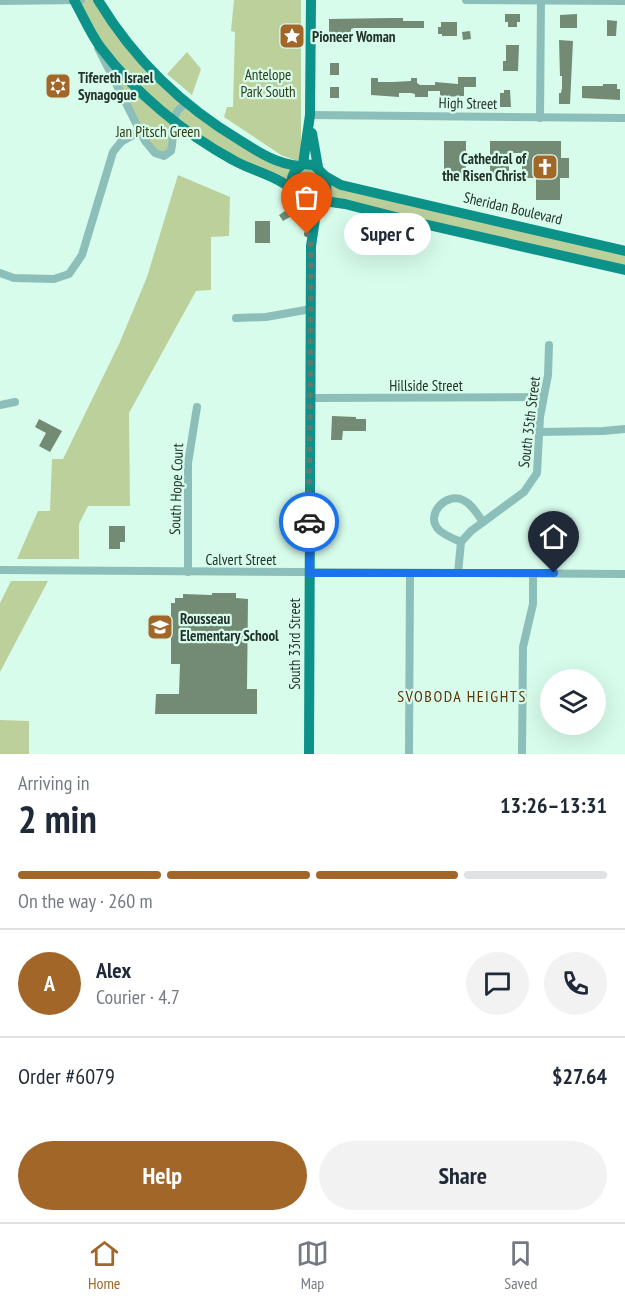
<!DOCTYPE html>
<meta charset="utf-8">
<style>
:root{--surface:#fff;--page:#f2f2f3;--text:#1f2937;--muted:#747a83;--line:#e0e1e3;--accent:#a26629}
body{margin:0;font-family:"PT Sans Narrow",sans-serif;background:var(--page);color:var(--text);height:100vh;display:flex;flex-direction:column;font-size:22px;white-space:nowrap}
*{box-sizing:border-box;margin:0}
p{font-size:20px;color:var(--muted)}
.icon{flex:none;width:33px;height:33px;fill:none;stroke:currentColor;stroke-width:2;stroke-linecap:round;stroke-linejoin:round}
.map{position:relative;height:754px;overflow:hidden}
.panel{display:flex;flex-direction:column;background:var(--surface);flex:1}
.panel>*{flex:none}
.tools{position:absolute;left:540px;top:669px;display:grid;gap:12px}
.tools a{display:grid;place-items:center;width:66px;height:66px;border-radius:50%;background:var(--surface);box-shadow:0 6px 24px #0002;font-size:30px}
.pin{position:absolute;display:grid;place-items:center;width:51px;height:51px;color:#fff;margin:-62px -26px;border-radius:50% 50% 50% 0;rotate:-45deg;box-shadow:0 0 6px #0007}
.pin .icon{rotate:45deg}
.courier{position:absolute;display:grid;place-items:center;width:60px;height:60px;margin:-30px;border:4px solid #1a73e8;border-radius:50%;background:#fff;color:#222;box-shadow:0 2px 8px #0007}
.bubble{position:absolute;height:42px;border-radius:21px;background:var(--surface);box-shadow:0 6px 24px #0002;font-size:20px;font-weight:800;line-height:42px;text-align:center}
.overview em{font-style:normal;font-weight:800}
.overview div{display:flex;flex-direction:column-reverse}
.overview{display:flex;align-items:center;justify-content:space-between;height:102px;padding:0 18px}
h1{font-size:39px;font-weight:800;line-height:45px}
.bar{display:grid;grid-template-columns:repeat(4,1fr);gap:9px 6px;align-content:center;height:72px;padding:0 18px}
.bar i{height:8px;border-radius:4px;background:var(--line)}
.bar .selected{background:var(--accent)}
.bar p{grid-column:span 4}
.line{display:flex;align-items:center;gap:15px;padding:0 18px;border-top:2px solid var(--line)}
.line div{flex:1}
.round{display:grid;place-items:center;flex:none;width:63px;height:63px;border-radius:32px;background:var(--page)}
.button{display:flex;gap:12px;margin-top:auto;padding:12px 18px}
.button a{flex:1;height:69px;border-radius:36px;background:var(--accent);color:#fff;font-size:24px;font-weight:800;line-height:69px;text-align:center}
.button a+a{background:var(--page);color:var(--text)}
.tabs{display:flex;justify-content:space-around;align-items:center;height:84px;border-top:2px solid var(--line);background:var(--surface);font-size:16px;color:var(--muted)}
.tabs a{display:grid;justify-items:center;gap:3px}
.tabs .selected{color:var(--accent)}
.map>svg:first-child{display:block}
.green{fill:#bcd09c}
.building{fill:#738b74}
.lines{fill:none;stroke-linecap:round;stroke-linejoin:round}
.minor{stroke:#8cbfb9;stroke-width:8}
.major{stroke:#0c9289;stroke-width:10}
.done{stroke:#62796f;stroke-width:6;stroke-dasharray:0 10.8}
.route{stroke:#1a73e8;stroke-width:8}
.labels{text-anchor:middle;dominant-baseline:central;stroke-width:4.5;stroke-linejoin:round;paint-order:stroke}
.poi-label{font-size:15px;font-weight:bold;fill:#23322b;stroke:#d7fcec;text-anchor:start}
.park-label{font-size:15px;fill:#303c18;stroke:#d7fcec}
.street-label{font-size:15px;fill:#23322b;stroke:#d7fcec}
.neighbourhood-label{font-size:16px;letter-spacing:1.5px;fill:#5c3406;stroke:#d7fcec}
</style>
<div class="map">
<svg width="625" height="754" viewBox="0 0 625 754">
<rect width="100%" height="100%" fill="#d7fcec"/>
<g class="green">
<path d="M74 0H98L162 81 250 147 303 164 325 176 625 251V270L298 198 175 122 171 151 155 153Z"/>
<path d="M234 0H301V152L300 158 297 161 281 155 224 117 227 107H233L235 32 231 31Z"/>
<path d="M187 52 201 69 192 95 167 74Z"/>
<path d="M178 175 230 197 229 236 211 237V290L196 291 129 413 130 506H88L79 524V559H17L38 511H50L52 459H63L120 342 147 277Z"/>
<path d="M11 581H48L0 672V603Z"/>
<path d="M0 720 29 721V754H0Z"/>
</g>
<g class="building">
<path d="M505 14H520V22H517V27H508V22H505Z"/>
<path d="M577 14V28H560V15Z"/>
<path d="M392 18H403V21H424V28H354L351 29V38L329 39V19Z"/>
<path d="M607 20 617 21 616 36H607Z"/>
<path d="M441 22H457V36H442V34H438V27H441Z"/>
<path d="M470 31 471 39 463 40 462 32Z"/>
<path d="M559 40 573 41 570 104H559V93H561L562 88V76H560Z"/>
<path d="M506 45H519L518 71H503V61H506Z"/>
<rect x="330" y="63" width="9" height="12"/>
<path d="M458 77H476V87H464V96L440 97V91H428V97H415V94L411 93H399V97L371 95V78H378V82H393L411 81V78H417V83L420 85H435V82L458 84Z"/>
<path d="M603 84H617V89H620V100L582 98V86H603Z"/>
<rect x="330" y="87" width="9" height="11"/>
<path d="M504 90H510L511 107H500V93H504Z"/>
<rect x="444" y="141" width="22" height="35"/>
<path d="M490 141H561V158H569V178H560V200H536V178H522V153H509V177H490Z"/>
<path d="M291 207 295 214 283 221 279 215Z"/>
<rect x="255" y="221" width="15" height="22"/>
<path d="M332 416 356 417V419H366V431H343L342 440H331Z"/>
<path d="M39 419 62 431 50 452 39 446 46 433 35 427Z"/>
<path d="M109 526H125V542H120V549H109Z"/>
<path d="M212 593H236V598L248 599 247 689H257V714H155L156 694H179L180 664H171V603H175V598H183V594L212 595Z"/>
</g>
<g class="lines">
<g class="minor">
<path d="M466 0 625 1"/>
<path d="M0 1 81 0"/>
<path d="M98 48 145 141 155 153 164 156 171 151C175 136 169 109 187 104"/>
<path d="M310 115 625 118"/>
<path d="M540 118 541 0"/>
<path d="M0 273 14 278 54 279 69 274 82 255 113 152 121 142 140 131"/>
<path d="M236 318 266 317 311 309"/>
<path d="M310 398 543 397"/>
<path d="M0 405 15 402"/>
<path d="M539 432 603 431 625 429"/>
<path d="M461 542C454 539 444 535 439 530 424 515 446 492 463 500 472 504 477 514 483 522"/>
<path d="M0 570 625 574"/>
<path d="M188 572V463L197 407"/>
<path d="M458 573 461 542 471 531 524 492 537 473 540 417 548 375 549 345"/>
<path d="M409 754 410 573"/>
<path d="M522 754 523 647 533 604V573"/>
</g>
<g class="major">
<path d="M74 0C83 16 90 33 101 48 134 92 185 134 233 160 252 171 278 176 294 191"/>
<path d="M98 0C133 58 182 106 241 141 260 153 277 164 299 166"/>
<path d="M312 133 318 167"/>
<path d="M303 164 310 115 311 0"/>
<path d="M303 164 314 165 325 176C337 238 265 189 303 164Z"/>
<path d="M325 176 341 185 625 251"/>
<path d="M324 201 345 204 415 222 625 270"/>
<path d="M309 754 311 246 317 206"/>
</g>
</g>
<g class="lines">
<path class="done" d="M307 234 311 246V264L309 522"/>
<path class="route" d="M309 522V573H554"/>
</g>
<defs>
<g id="sight-square" transform="scale(1.35)"><rect x="-9" y="-9" width="18" height="18" rx="4" fill="#a26629" stroke="#d7fcec"/><path d="M0-6L1.8-2.2L6-1.7L2.9 1.2L3.7 5.4L0 3.3L-3.7 5.4L-2.9 1.2L-6-1.7L-1.8-2.2Z" fill="#fff"/></g>
<g id="synagogue-square" transform="scale(1.35)"><rect x="-9" y="-9" width="18" height="18" rx="4" fill="#a26629" stroke="#d7fcec"/><path d="M0-6.5L5.6 3.2H-5.6ZM0 6.5L5.6-3.2H-5.6Z" fill="#fff"/></g>
<g id="church-square" transform="scale(1.35)"><rect x="-9" y="-9" width="18" height="18" rx="4" fill="#a26629" stroke="#d7fcec"/><path d="M-1.2-6h2.4v3.5h3.3v2.4h-3.3V6h-2.4V-.1h-3.3v-2.4h3.3Z" fill="#fff"/></g>
<g id="school-square" transform="scale(1.35)"><rect x="-9" y="-9" width="18" height="18" rx="4" fill="#a26629" stroke="#d7fcec"/><path d="M0-5L7-2L0 1L-7-2ZM-4 1L0 2.5L4 1V4Q0 6-4 4Z" fill="#fff"/></g>
</defs>
<g fill-rule="evenodd">
<use href="#sight-square" x="292" y="36"/>
<use href="#synagogue-square" x="58" y="86"/>
<use href="#church-square" x="545" y="167"/>
<use href="#school-square" x="160" y="627"/>
</g>
<g class="labels">
<g class="poi-label">
<text x="312" y="36">Pioneer Woman</text>
<text x="78" y="77">Tifereth Israel<tspan x="78" dy="17">Synagogue</tspan></text>
<text x="526" y="158" text-anchor="end">Cathedral of<tspan x="526" dy="17">the Risen Christ</tspan></text>
<text x="180" y="618">Rousseau<tspan x="180" dy="17">Elementary School</tspan></text>
</g>
<g class="park-label">
<text x="268" y="74">Antelope<tspan x="268" dy="17">Park South</tspan></text>
<text x="158" y="131">Jan Pitsch Green</text>
</g>
<g class="street-label">
<text transform="translate(468 103) rotate(1)">High Street</text>
<text transform="translate(513 208) rotate(13)">Sheridan Boulevard</text>
<text x="426" y="385">Hillside Street</text>
<text transform="translate(529 422) rotate(-83)">South 35th Street</text>
<text transform="translate(176 489) rotate(-88)">South Hope Court</text>
<text x="241" y="559">Calvert Street</text>
<text transform="translate(294 644) rotate(-90)">South 33rd Street</text>
</g>
<g class="neighbourhood-label">
<text x="462" y="696">SVOBODA HEIGHTS</text>
</g>
</g>
</svg>
<div class="tools">
<a><svg class="icon" aria-label="layers" viewBox="0 0 24 24"><path d="M12 4l9 5-9 5-9-5zM3 14l9 5 9-5"/></svg></a>
</div>
<div class="pin" style="left:307px;top:234px;background:#ea580c"><svg class="icon" aria-label="bag" viewBox="0 0 24 24"><path d="M5 8h14l-1 12H6zM9 8a3 3 0 0 1 6 0"/></svg></div>
<div class="pin" style="left:554px;top:573px;background:#1f2937"><svg class="icon" aria-label="home" viewBox="0 0 24 24"><path d="M3 11l9-7 9 7M6 9v11h12V9"/></svg></div>
<div class="courier" style="left:309px;top:522px"><svg class="icon" aria-label="car" viewBox="0 0 24 24"><path d="M5 17H2v-5l4-1 3-4h7l3 4 3 1v5h-3M9 17h6M6 11h13"/><circle cx="7" cy="17" r="2"/><circle cx="17" cy="17" r="2"/></svg></div>
<div class="bubble" style="left:344px;top:213px;width:87px">Super C</div>
</div>
<section class="panel">
<div class="overview"><div><h1>2 min</h1><p>Arriving in</p></div><em>13:26–13:31</em></div>
<div class="bar"><i class="selected"></i><i class="selected"></i><i class="selected"></i><i></i><p>On the way · 260 m</p></div>
<div class="line" style="height:108px"><b class="round" style="background:var(--accent);color:#fff">A</b><div><b>Alex</b><p>Courier · 4.7</p></div><a class="round"><svg class="icon" aria-label="chat" viewBox="0 0 24 24"><path d="M4 5h16v11H9l-5 4z"/></svg></a><a class="round"><svg class="icon" aria-label="phone" viewBox="0 0 24 24"><path d="M5 4h4l2 5-3 2q2 4 5 5l2-3 5 2v4C11 20 4 13 5 4z"/></svg></a></div>
<div class="line" style="height:78px"><div>Order #6079</div><b>$27.64</b></div>
<div class="button"><a>Help</a><a>Share</a></div>
</section>
<nav class="tabs">
<a class="selected"><svg class="icon" aria-label="home" viewBox="0 0 24 24"><path d="M3 11l9-7 9 7M6 9v11h12V9"/></svg>Home</a>
<a><svg class="icon" aria-label="map" viewBox="0 0 24 24"><path d="M3 6l6-2 6 2 6-2v14l-6 2-6-2-6 2zM9 4v14M15 6v14"/></svg>Map</a>
<a><svg class="icon" aria-label="saved" viewBox="0 0 24 24"><path d="M7 4h10v16l-5-4-5 4z"/></svg>Saved</a>
</nav>
